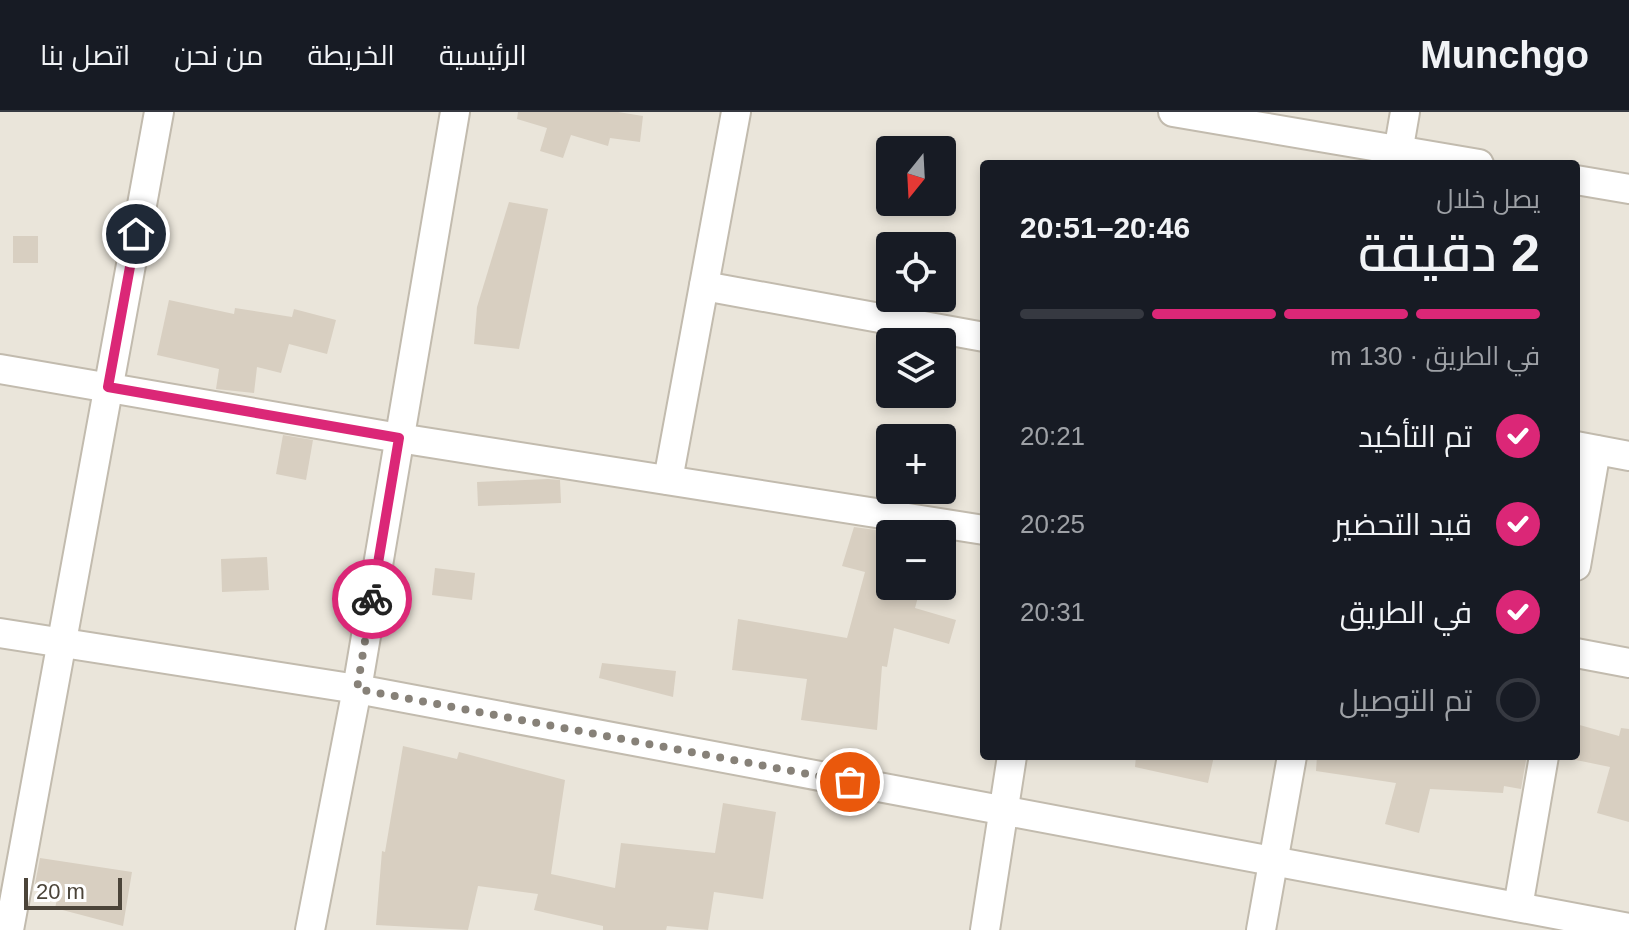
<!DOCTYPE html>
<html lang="ar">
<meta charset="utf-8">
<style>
:root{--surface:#171b24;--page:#242831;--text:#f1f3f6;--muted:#9ea1a6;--line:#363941;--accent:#db2777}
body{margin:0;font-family:Arial,Cairo,sans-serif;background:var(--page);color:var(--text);direction:rtl;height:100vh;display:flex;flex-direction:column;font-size:30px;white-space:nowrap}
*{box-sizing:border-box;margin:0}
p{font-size:26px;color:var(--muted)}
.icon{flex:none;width:44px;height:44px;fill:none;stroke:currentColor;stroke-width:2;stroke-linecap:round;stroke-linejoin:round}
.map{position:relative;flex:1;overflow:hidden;direction:ltr}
.sheet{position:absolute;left:980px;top:48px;width:600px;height:600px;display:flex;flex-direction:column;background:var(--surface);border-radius:8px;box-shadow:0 4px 12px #0003;direction:rtl}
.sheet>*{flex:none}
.needle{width:52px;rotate:198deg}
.buttons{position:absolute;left:876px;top:24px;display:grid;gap:16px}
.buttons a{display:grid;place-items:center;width:80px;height:80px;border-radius:8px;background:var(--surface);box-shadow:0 4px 12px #0003;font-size:40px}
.scale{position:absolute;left:24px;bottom:20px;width:98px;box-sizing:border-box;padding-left:8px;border:4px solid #4b4439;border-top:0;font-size:22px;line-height:28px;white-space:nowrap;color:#4b4439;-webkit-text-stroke:6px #fff;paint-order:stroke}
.pin{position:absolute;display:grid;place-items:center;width:68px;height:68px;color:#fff;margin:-34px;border:4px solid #fff;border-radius:50%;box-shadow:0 2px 8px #0007}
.courier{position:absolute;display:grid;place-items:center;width:80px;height:80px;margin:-40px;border:6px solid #db2777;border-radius:50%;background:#fff;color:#222;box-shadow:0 2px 10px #0007}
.head em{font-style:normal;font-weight:600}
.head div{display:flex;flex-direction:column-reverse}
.head{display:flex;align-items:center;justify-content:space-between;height:136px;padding:0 40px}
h1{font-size:52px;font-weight:600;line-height:60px}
.bar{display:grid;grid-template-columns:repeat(4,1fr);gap:12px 8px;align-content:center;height:96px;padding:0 40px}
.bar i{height:10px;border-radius:6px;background:var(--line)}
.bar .on{background:var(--accent)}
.bar p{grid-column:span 4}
ol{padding:0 40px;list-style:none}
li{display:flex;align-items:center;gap:24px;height:88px}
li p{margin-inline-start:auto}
li .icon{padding:8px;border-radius:50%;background:var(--accent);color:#fff;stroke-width:4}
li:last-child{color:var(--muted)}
li i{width:44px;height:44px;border:4px solid var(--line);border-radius:50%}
header{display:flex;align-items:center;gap:48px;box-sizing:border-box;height:112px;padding:0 40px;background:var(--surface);border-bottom:2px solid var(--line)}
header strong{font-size:38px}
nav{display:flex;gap:44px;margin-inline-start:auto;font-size:28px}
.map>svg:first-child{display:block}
.residential{fill:#eae5da;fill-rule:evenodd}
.building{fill:#d8cfc1}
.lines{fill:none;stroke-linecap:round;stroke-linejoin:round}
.street-casing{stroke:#c2bbae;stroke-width:32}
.street{stroke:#fff;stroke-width:28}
.done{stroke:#878178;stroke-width:8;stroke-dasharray:0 14.4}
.route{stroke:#db2777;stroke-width:10}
</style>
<header>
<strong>Munchgo</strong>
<nav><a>الرئيسية</a><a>الخريطة</a><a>من نحن</a><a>اتصل بنا</a></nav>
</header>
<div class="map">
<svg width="1629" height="818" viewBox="0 0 1629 818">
<rect width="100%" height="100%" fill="#f6f3ec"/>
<path class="residential" d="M0 0H1629V818H0ZM890 38H942V90H890ZM984 52H1576V644H984ZM890 134H942V186H890ZM890 230H942V282H890ZM890 326H942V378H890ZM890 422H942V474H890Z"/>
<g class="building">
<path d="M518 0H618L643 4 640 30 610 26 608 34 571 23 563 46 540 39 547 16 517 7Z"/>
<path d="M509 90 548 97 519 237 474 232 477 195Z"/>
<rect x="13" y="124" width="25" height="27"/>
<path d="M169 188 234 202 235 196 292 205 294 197 336 208 327 242 289 232 281 261 257 255 254 281 216 277 219 257 157 243Z"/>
<path d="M283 323 313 328 306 368 276 362Z"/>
<path d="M548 367 560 368 561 391 478 394 477 370Z"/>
<path d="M854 415 890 420V474H921L915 496 956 508 949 532 894 516 887 555 882 554 877 618 801 608 807 567 732 558 738 507 847 526 865 460 842 454Z"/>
<path d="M267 445 269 478 222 480 221 447Z"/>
<path d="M435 456 475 461 472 488 432 483Z"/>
<path d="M602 551 676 559 673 585 599 566Z"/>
<path d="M1576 612 1619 624 1621 616 1629 617V710L1597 701 1610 655 1576 648Z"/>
<path d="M403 634 457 647 459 640 565 668 551 762 615 776 621 731 715 741 723 691 776 700 763 787 714 780 708 818 667 814 666 818H603V814L534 798 538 782 478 774 468 818 376 813 382 739 385 740Z"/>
<path d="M1136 644H1214L1208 671 1135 655Z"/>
<path d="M1317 644H1502L1526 648 1521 677 1504 674 1503 681 1430 677 1419 721 1385 712 1396 671 1316 659Z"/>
<path d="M40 746 132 760 123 814 55 796 60 775 35 772Z"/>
</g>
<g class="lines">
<g class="street-casing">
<g id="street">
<path d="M1173 0 1479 52"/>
<path d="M1396 52 1405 0"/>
<path d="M1576 68 1629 77"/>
<path d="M704 174 984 225"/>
<path d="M0 257 399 326 984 418"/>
<path d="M1576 334 1629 344"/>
<path d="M668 368 736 0"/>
<path d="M1576 454 1596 338"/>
<path d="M0 521 357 577 1629 816"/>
<path d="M1576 541 1629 551"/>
<path d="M1518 795 1544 644"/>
<path d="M9 818 159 0"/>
<path d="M310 818 357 577 455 0"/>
<path d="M985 818 1012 644"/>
<path d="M1261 818 1292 644"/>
</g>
</g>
<use href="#street" class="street"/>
</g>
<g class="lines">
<path class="done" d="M372 487 357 577 850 670"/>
<path class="route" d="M136 122 108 275 399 326 372 487"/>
</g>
</svg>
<div class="buttons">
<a><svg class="needle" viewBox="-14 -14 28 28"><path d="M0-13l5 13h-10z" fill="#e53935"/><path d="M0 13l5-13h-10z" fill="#9ea1a6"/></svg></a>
<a><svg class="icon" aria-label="locate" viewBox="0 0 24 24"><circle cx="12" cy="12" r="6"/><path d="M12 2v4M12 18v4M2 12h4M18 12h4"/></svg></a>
<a><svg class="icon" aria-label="layers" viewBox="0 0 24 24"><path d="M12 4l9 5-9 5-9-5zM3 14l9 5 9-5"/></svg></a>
<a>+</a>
<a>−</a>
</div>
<div class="scale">20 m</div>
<div class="pin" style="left:850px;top:670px;background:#ea580c"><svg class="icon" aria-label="bag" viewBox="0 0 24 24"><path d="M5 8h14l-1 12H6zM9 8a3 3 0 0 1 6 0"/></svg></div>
<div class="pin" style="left:136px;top:122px;background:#1f2937"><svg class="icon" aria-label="home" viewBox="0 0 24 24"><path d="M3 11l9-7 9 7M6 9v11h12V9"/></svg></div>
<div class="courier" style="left:372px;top:487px"><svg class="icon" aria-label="bike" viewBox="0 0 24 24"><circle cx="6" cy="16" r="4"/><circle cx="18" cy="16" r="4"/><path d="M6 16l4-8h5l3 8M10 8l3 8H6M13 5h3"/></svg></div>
<section class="sheet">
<div class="head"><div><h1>2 دقيقة</h1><p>يصل خلال</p></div><em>20:46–20:51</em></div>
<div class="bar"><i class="on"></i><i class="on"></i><i class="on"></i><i></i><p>في الطريق · 130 m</p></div>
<ol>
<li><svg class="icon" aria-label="check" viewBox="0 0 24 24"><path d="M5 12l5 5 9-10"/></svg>تم التأكيد<p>20:21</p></li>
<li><svg class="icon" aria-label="check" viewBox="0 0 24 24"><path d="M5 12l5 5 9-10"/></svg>قيد التحضير<p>20:25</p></li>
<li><svg class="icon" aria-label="check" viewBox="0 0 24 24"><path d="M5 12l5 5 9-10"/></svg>في الطريق<p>20:31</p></li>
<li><i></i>تم التوصيل</li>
</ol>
</section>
</div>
